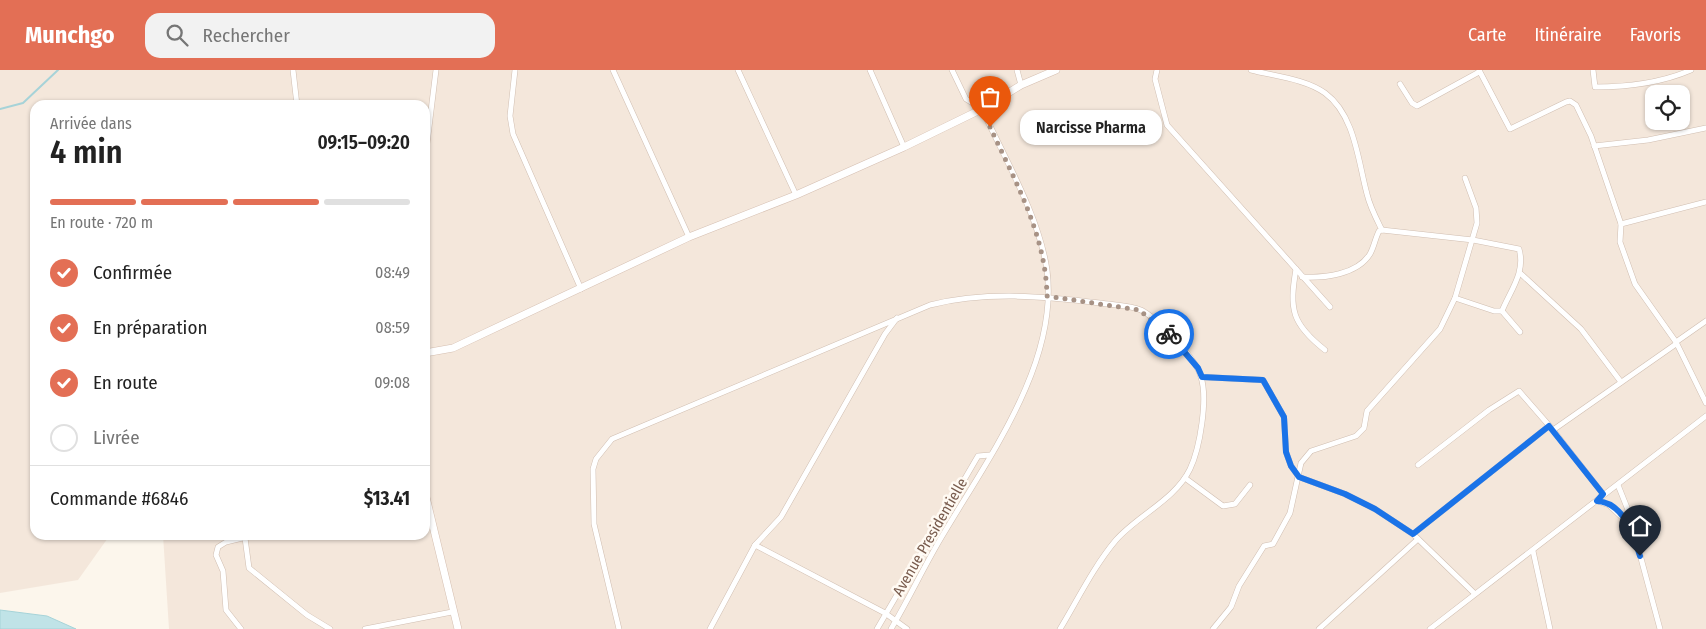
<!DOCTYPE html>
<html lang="fr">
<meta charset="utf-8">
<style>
:root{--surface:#fff;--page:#f2f2f2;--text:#222;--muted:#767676;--line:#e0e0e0;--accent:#e36f55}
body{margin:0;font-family:"Fira Sans Condensed",sans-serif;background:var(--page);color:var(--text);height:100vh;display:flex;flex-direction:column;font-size:19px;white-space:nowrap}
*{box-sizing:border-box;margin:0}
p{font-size:16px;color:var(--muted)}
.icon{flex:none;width:28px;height:28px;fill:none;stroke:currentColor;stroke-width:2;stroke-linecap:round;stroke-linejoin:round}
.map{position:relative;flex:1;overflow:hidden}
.drawer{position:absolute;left:30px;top:30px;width:400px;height:440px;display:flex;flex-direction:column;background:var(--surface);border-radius:15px;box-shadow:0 1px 4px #0004}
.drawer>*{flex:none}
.controls{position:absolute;left:1645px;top:15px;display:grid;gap:10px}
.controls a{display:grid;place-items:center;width:45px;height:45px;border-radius:10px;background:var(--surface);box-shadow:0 1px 4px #0004;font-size:25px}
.pin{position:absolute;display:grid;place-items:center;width:42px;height:42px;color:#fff;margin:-51px -21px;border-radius:50% 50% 50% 0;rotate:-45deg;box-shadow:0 0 5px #0007}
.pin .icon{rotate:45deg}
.courier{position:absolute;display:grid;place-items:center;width:50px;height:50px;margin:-25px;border:4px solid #1a73e8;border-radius:50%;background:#fff;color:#222;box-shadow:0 1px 6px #0007}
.bubble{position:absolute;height:35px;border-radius:15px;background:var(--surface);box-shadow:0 1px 4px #0004;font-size:16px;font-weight:600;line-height:35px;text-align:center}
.head em{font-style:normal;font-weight:600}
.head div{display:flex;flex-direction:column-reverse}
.head{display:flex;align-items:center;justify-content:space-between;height:85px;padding:0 20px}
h1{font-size:32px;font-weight:600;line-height:38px}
.bar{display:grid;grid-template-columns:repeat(4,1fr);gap:8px 5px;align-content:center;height:60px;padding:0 20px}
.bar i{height:6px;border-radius:4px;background:var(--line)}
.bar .active{background:var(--accent)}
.bar p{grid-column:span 4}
.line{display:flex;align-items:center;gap:12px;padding:0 20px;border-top:1px solid var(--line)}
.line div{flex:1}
ol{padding:0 20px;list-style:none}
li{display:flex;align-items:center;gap:15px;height:55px}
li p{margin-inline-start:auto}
li .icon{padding:5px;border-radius:50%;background:var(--accent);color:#fff;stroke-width:4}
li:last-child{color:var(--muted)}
li i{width:28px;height:28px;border:2px solid var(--line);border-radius:50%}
header{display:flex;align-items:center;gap:30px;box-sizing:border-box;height:70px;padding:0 25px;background:var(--accent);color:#fff}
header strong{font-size:24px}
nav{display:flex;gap:28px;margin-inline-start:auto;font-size:18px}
.search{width:350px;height:45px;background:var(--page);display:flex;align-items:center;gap:12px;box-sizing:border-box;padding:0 18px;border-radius:15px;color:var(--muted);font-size:19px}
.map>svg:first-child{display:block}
.residential{fill:#f4e7db;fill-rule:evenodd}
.water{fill:#c0e3e7;stroke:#a6d3d8}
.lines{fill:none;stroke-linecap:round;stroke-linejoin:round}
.stream{stroke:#a6d3d8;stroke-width:2}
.street-casing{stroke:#d0beb1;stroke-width:6}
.secondary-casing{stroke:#d5bfb1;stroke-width:8}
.street{stroke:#fff;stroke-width:5}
.secondary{stroke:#fff;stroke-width:7}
.done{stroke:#a79285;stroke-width:5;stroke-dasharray:0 9}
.route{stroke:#1a73e8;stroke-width:6}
.labels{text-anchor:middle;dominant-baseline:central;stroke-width:5;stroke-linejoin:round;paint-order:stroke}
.street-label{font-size:15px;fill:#795c4e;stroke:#fffaf3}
</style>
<header>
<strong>Munchgo</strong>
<div class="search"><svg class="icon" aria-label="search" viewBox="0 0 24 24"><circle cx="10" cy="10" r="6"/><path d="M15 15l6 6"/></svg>Rechercher</div>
<nav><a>Carte</a><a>Itinéraire</a><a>Favoris</a></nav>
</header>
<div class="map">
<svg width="1706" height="559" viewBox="0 0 1706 559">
<rect width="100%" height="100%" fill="#fcf6ec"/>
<path class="residential" d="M0 0H1706V559H169L163 465H425V35H35V465H110L78 510 0 523ZM1654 24H1681V51H1654Z"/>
<path class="water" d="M0 540 47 546 76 559H0Z"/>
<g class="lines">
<path class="stream" d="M0 39 23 33 58 0"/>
<g class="street-casing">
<g id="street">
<path d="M293 0 297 35"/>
<path d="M515 0 510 46 513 64 581 219"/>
<path d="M613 0 689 167"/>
<path d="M738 0 796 125"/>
<path d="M870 0 904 77"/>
<path d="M1017 0 1021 15"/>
<path d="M1157 0 1155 9 1167 55 1330 237"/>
<path d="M1251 0C1274 6 1306 9 1325 23 1355 45 1358 91 1367 124 1370 137 1376 148 1382 160"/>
<path d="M1479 0 1510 59 1566 32 1570 31 1576 35 1591 66 1621 154 1620 172 1635 214 1676 272 1706 333"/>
<path d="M1593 0 1595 17C1627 17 1661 13 1691 0"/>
<path d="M1400 14 1412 33 1417 36 1479 2"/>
<path d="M1594 76 1648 70 1706 58"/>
<path d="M425 90 436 0"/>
<path d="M1621 154 1706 132"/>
<path d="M1296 199C1289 240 1292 254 1325 280"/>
<path d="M1520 203 1581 259 1621 312"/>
<path d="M1302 207C1324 208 1357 205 1370 184 1374 177 1375 169 1379 161L1382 160 1473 170 1519 179C1526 202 1510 221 1502 241H1494L1455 228"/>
<path d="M1502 241 1520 262"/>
<path d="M1676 272 1706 251"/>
<path d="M1202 307 1263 310 1284 347 1286 382 1291 396 1299 407 1345 424 1375 439 1413 464 1474 523"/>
<path d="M1553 360 1676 274"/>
<path d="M1418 395 1489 340 1519 321 1553 360 1603 424"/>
<path d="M1185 408 1223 436 1235 434 1250 415"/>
<path d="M1618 415 1628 440 1660 559"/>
<path d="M1597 431 1609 435 1630 455"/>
<path d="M1413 464 1549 356"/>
<path d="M245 468 249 498 307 545 330 559"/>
<path d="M755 475 885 543 907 559"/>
<path d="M1533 481 1550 559"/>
<path d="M241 559 226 540 223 501 216 485 218 477 226 472 255 465"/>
<path d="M365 559 452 542"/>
<path d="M619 559 594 454 593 399 596 389 612 369 930 235C985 221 1045 226 1100 233 1113 235 1129 235 1141 240 1158 249 1196 288 1201 307 1208 329 1200 378 1190 399 1175 430 1138 445 1116 470 1094 496 1078 529 1060 559"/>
<path d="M710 559 755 475 781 447 885 264 897 248"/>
<path d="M877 559 978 386 990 385"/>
<path d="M891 559C910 527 925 494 944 463 989 387 1059 292 1047 200 1039 146 1005 89 982 39L966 29 952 0"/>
<path d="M1213 559 1231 537 1239 516 1264 476 1273 474 1290 443 1301 393 1311 381 1356 366 1364 358 1367 341 1440 259 1455 228 1477 153 1476 138 1465 108"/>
<path d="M1319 559 1418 469"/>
<path d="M1430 559 1706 346"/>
</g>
</g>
<g class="secondary-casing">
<g id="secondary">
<path d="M425 283 453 278 689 167 796 125 904 77 982 39 1021 15 1056 0"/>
<path d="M425 423 458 559"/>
</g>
</g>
<use href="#street" class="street"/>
<use href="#secondary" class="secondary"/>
</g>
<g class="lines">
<path class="done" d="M990 57C1015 111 1046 165 1047 226L1139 240 1169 264"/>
<path class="route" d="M1169 264 1198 298 1202 307 1263 310 1284 347 1286 382 1291 396 1299 407 1345 424 1375 439 1413 464 1549 356 1603 424 1597 431C1624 433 1634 465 1640 486"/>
</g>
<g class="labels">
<g class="street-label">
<text transform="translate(930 467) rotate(-60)">Avenue Presidentielle</text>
</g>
</g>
</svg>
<div class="controls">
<a><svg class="icon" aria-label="locate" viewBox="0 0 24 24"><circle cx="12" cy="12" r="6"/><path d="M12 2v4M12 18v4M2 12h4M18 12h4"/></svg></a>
</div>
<div class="pin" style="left:990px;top:57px;background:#ea580c"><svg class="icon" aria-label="bag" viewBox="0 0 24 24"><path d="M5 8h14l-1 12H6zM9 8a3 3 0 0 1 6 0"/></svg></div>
<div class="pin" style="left:1640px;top:486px;background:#1f2937"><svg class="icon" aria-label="home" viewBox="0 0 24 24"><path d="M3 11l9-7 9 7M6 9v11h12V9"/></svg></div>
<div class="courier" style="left:1169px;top:264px"><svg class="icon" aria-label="bike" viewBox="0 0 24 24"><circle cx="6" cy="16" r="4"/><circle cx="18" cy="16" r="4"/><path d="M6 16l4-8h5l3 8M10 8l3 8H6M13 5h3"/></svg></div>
<div class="bubble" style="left:1020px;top:40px;width:142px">Narcisse Pharma</div>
<section class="drawer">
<div class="head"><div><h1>4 min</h1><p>Arrivée dans</p></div><em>09:15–09:20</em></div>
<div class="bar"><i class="active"></i><i class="active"></i><i class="active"></i><i></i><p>En route · 720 m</p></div>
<ol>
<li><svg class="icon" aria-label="check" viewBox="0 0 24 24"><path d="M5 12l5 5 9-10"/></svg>Confirmée<p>08:49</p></li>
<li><svg class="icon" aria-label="check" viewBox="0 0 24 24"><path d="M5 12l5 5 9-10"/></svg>En préparation<p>08:59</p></li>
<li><svg class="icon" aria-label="check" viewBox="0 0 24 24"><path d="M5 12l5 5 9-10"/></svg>En route<p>09:08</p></li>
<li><i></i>Livrée</li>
</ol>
<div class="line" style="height:65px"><div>Commande #6846</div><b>$13.41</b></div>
</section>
</div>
